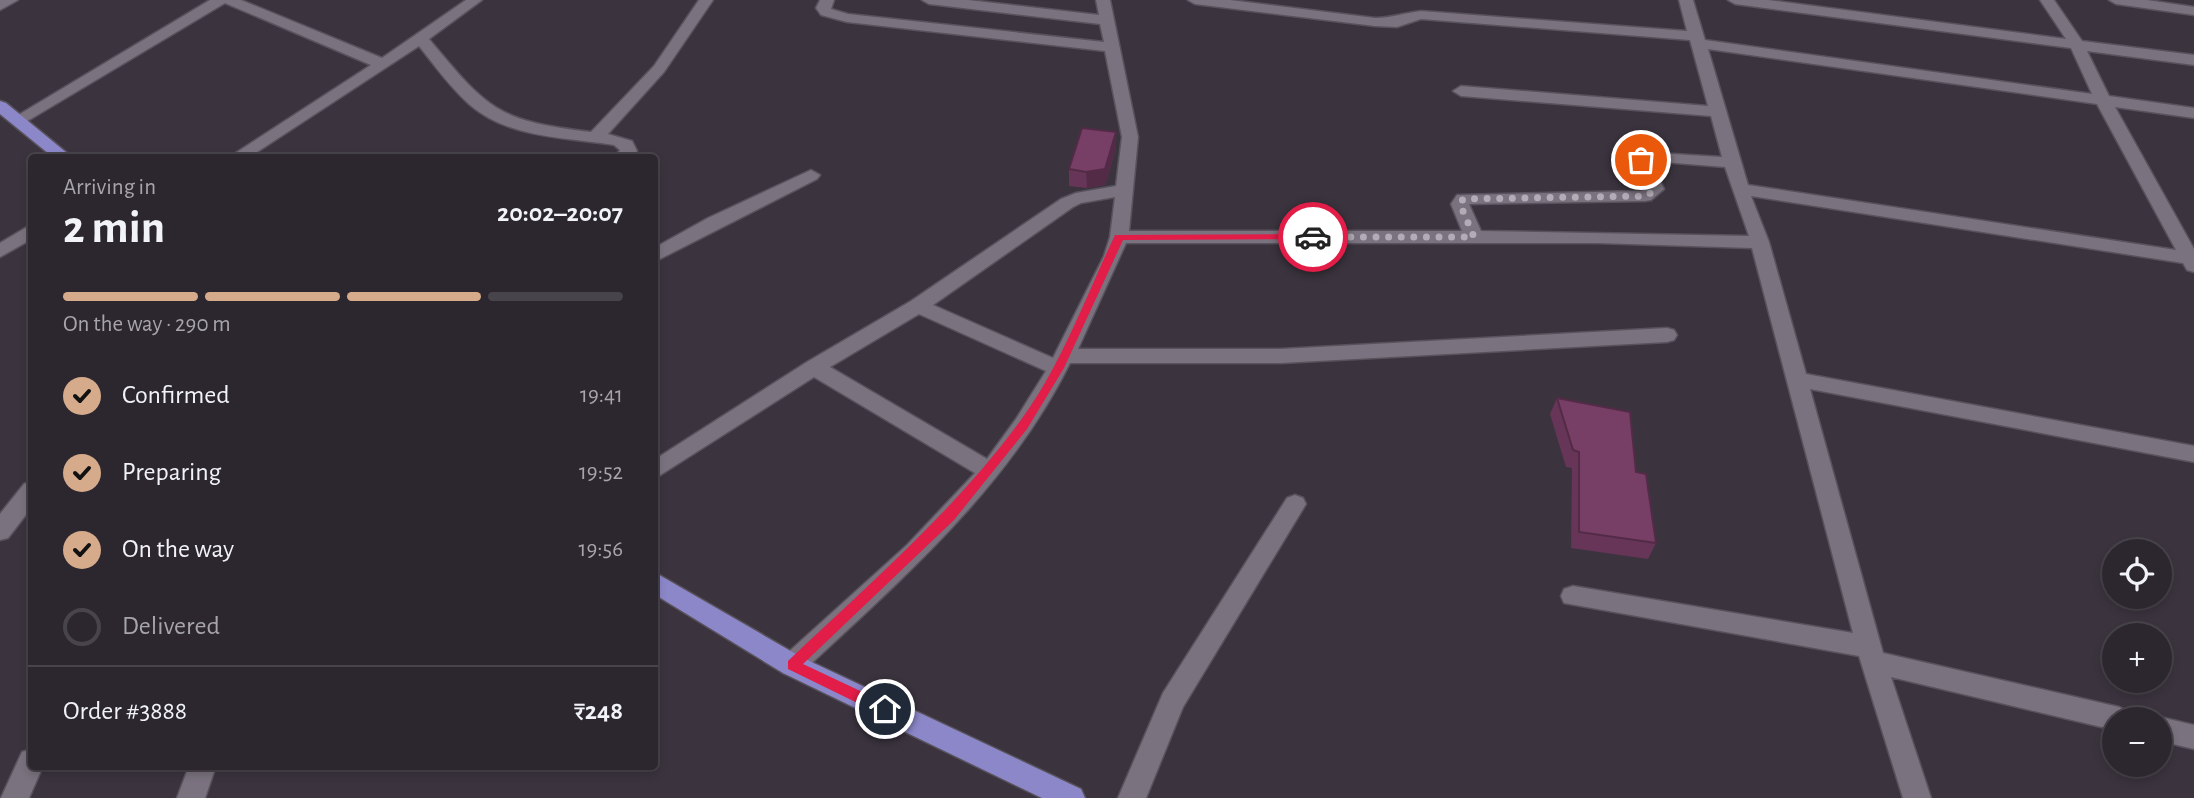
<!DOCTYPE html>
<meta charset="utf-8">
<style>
:root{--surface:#2c272f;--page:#38333b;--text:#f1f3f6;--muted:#a6a5aa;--line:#48444b;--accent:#d6ab8b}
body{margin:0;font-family:"Alegreya Sans",sans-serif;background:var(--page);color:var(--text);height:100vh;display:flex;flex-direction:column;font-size:26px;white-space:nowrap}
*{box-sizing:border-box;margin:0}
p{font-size:23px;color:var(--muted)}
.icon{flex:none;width:38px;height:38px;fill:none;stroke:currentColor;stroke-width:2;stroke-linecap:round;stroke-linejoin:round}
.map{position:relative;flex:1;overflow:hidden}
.drawer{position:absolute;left:28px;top:154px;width:630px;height:616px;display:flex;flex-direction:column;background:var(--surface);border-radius:7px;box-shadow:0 4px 10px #0003,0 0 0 2px var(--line)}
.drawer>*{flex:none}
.buttons{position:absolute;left:2102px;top:539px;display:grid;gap:14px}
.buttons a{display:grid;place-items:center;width:70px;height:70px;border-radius:50%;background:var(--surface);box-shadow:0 4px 10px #0003,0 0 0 2px var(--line);font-size:35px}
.pin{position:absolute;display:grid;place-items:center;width:60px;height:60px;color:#fff;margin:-30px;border:4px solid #fff;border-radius:50%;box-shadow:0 2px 7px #0007}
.courier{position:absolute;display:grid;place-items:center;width:70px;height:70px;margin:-35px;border:5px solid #e11d48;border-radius:50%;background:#fff;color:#222;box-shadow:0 2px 9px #0007}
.overview em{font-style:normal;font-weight:600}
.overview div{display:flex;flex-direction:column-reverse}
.overview{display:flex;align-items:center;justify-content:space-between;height:119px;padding:0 35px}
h1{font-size:46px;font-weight:600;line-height:52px}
.bar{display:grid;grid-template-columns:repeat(4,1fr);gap:10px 7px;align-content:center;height:84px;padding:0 35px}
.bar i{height:9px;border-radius:5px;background:var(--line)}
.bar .selected{background:var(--accent)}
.bar p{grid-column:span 4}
.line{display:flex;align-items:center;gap:18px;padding:0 35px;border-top:2px solid var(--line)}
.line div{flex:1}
ol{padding:0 35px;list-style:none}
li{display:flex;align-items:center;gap:21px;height:77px}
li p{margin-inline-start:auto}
li .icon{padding:7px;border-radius:50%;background:var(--accent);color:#111;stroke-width:4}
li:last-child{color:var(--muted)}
li i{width:38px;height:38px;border:4px solid var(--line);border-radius:50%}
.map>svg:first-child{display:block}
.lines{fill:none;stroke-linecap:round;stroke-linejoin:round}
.minor-casing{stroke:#58525c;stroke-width:3}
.major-casing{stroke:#58525c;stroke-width:3}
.minor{fill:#7a737f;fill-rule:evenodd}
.major{fill:#8c87c8;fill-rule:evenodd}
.wall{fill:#663558}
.shaded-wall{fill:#532b47}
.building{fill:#773e66;stroke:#532b47;stroke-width:2}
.route{fill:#e11d48}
.done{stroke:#b1acb5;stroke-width:7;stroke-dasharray:0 12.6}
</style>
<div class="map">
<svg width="2194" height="798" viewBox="0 0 2194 798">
<rect width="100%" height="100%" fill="#3b343f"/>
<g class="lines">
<g class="minor-casing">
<g id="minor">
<path d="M0 0H18L0 10Z"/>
<path d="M210 0H241L382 58 466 0H482L429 39C488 110 498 121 591 132L654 66 699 0H713L664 72 608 134 632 141 637 151 632 158H614L620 150 614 145C565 137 509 139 469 104 450 87 435 66 419 46L248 158H228L371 65 225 3 24 123H12L10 120Z"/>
<path d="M820 0H834L831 9 848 14 1104 42 1100 24 929 4 922 0H968L1099 15 1096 0H1110L1138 137 1129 231H1462L1451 204 1457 195 1641 191 1646 188 1632 160 1641 152 1722 157 1711 116 1461 96 1453 91 1461 86 1708 106 1690 40 1421 19 1397 27 1375 26 1195 4 1188 0H1230L1375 18C1392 18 1404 13 1421 11L1687 31 1679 0H1693L1705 40 2092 94 2071 48 1735 4 1728 0H1768L2066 39 2040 0H2054L2082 41 2194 55V65L2087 51 2109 96 2194 108V118L2115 107 2194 249V272L2187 270 2183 263 1751 196 1769 242 1806 374 2194 446V462L1810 389 1883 653 2119 707 2128 711 2132 719H2114V730L1891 677 1931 798H1903L1859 656 1564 603 1561 596 1564 589 1573 586 1853 633 1752 248 1598 243H1126L1078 349H1281L1667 328 1674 330 1677 335 1674 340 1667 342 1281 363H1070C1008 488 902 579 801 673L792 676 783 673 779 665 783 657 907 545 975 473 814 377 654 479V460L807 362 911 301 1061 199 1076 193 1116 186 1122 137 1105 51 847 22 821 15 816 8ZM1708 49 2097 104 2176 250 1748 185ZM1650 161 1725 167 1749 236 1481 231 1469 204 1645 201 1651 200 1664 189ZM1115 197 1110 237 1104 256 1053 358 933 305 1073 207 1081 203ZM919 314 1046 371 1016 419 987 459 830 367Z"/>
<path d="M2109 0H2147L2194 7V15L2116 4Z"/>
<path d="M811 170 820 175 817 179 654 262V248L708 218Z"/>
<path d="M32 224V239L0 257V243Z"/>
<path d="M32 481V507L8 538 0 540V514L24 484Z"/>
<path d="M1295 495 1303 498 1306 504 1183 707 1146 798H1118L1163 693 1287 498Z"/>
<path d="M2160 717 2194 725V749L2160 741V719H2154Z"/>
<path d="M32 749V766H43L29 798H1L22 752Z"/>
<path d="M189 766H216L205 798H177Z"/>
</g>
</g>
<g class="major-casing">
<g id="major">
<path d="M0 101 6 103 73 158H54L0 114Z"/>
<path d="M654 572 801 657 1081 789 1085 798H1042L783 673 654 594Z"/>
</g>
</g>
<use href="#minor" class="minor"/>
<use href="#major" class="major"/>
</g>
<g class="wall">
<path d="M1116 148 1105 185 1087 188 1069 186V169Z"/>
<path d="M1557 398 1636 472 1656 543 1648 559 1571 548 1572 468 1566 467 1550 414Z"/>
</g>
<path class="shaded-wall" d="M1116 132V148L1105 185 1087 188 1086 172Z"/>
<g class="building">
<path d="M1082 128 1116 132 1105 169 1086 172 1069 169Z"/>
<path d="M1557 398 1630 412 1636 472 1646 474 1656 543 1579 532V452L1573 450Z"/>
</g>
<path class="route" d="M1313 234 1318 237 1317 239 1123 240 1064 368 1027 429 954 520 803 664 890 705V714H880L788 669V661C868 585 952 513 1018 424 1061 367 1085 298 1115 235Z"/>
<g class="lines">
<path class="done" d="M1313 237H1474L1460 204 1463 199 1646 196 1656 189 1641 160"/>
</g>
</svg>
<div class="buttons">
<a><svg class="icon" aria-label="locate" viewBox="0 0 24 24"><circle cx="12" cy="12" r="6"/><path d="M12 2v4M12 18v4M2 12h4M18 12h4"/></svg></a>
<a>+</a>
<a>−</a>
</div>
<div class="pin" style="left:1641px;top:160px;background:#ea580c"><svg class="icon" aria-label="bag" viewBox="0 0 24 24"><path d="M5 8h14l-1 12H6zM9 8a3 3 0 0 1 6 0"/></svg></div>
<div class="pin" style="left:885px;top:709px;background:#1f2937"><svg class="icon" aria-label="home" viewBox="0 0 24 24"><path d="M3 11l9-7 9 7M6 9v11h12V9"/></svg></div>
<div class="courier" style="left:1313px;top:237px"><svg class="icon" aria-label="car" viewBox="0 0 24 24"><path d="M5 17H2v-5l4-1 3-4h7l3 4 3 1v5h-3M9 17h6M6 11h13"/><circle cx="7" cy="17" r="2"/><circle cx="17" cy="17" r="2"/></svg></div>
<section class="drawer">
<div class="overview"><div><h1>2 min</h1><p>Arriving in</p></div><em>20:02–20:07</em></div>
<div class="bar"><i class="selected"></i><i class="selected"></i><i class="selected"></i><i></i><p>On the way · 290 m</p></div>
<ol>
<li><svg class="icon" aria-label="check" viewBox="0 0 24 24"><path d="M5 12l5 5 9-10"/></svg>Confirmed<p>19:41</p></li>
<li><svg class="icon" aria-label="check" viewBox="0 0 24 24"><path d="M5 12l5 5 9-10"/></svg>Preparing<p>19:52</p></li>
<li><svg class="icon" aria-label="check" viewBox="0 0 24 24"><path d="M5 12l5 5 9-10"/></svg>On the way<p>19:56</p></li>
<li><i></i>Delivered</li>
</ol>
<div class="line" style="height:91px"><div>Order #3888</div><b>₹248</b></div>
</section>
</div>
